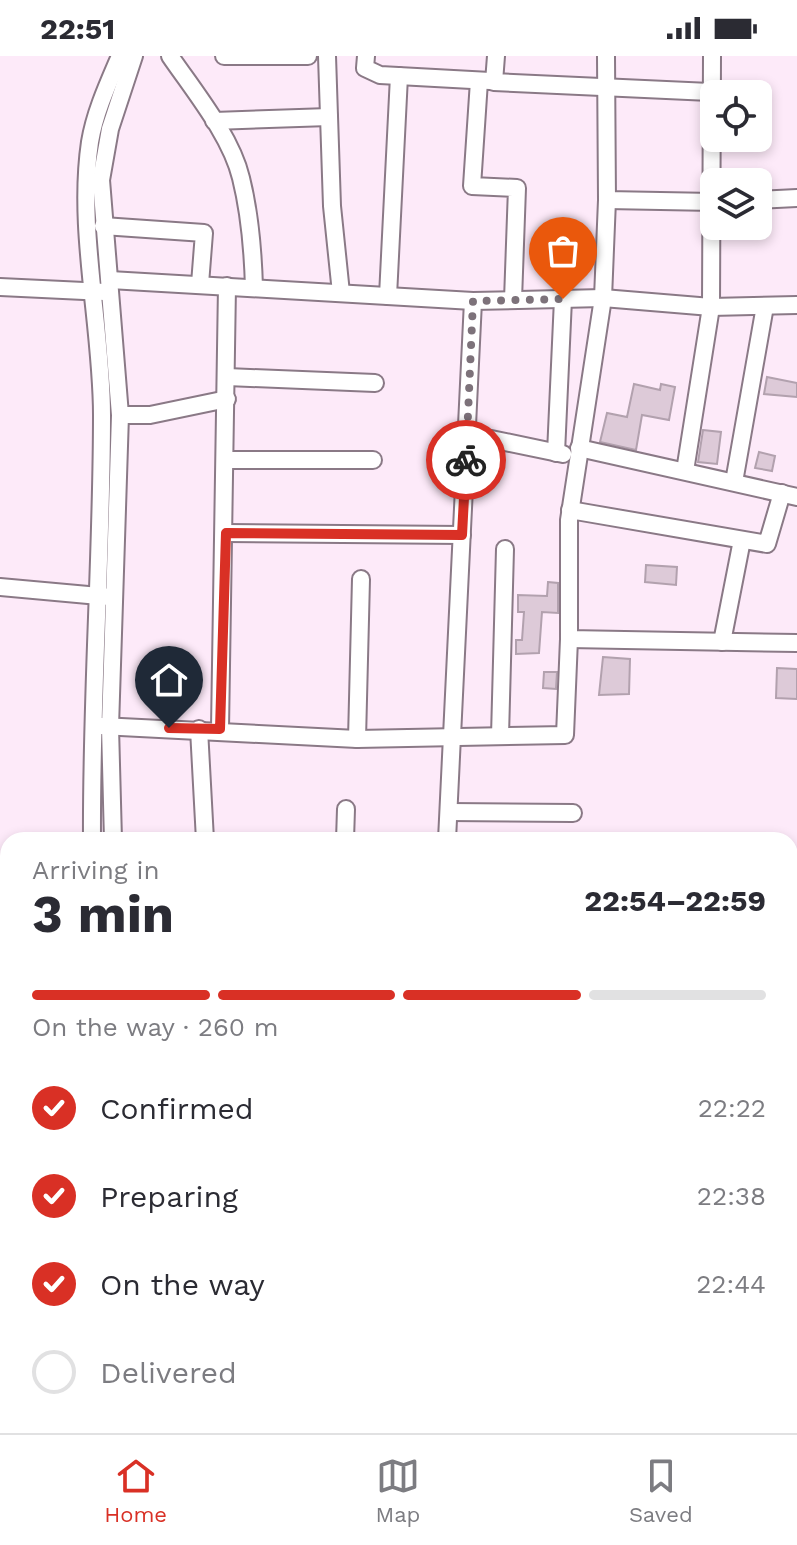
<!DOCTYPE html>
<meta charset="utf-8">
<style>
:root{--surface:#fff;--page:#f7f7f7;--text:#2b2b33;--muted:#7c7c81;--line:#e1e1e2;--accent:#d93025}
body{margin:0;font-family:"Work Sans",sans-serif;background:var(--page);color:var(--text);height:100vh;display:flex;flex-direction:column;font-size:30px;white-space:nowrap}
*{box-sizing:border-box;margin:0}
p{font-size:26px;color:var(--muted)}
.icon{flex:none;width:44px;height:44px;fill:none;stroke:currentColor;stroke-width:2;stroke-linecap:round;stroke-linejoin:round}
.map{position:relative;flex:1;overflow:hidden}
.drawer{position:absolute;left:0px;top:776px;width:798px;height:602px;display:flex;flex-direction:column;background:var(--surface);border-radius:24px 24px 0 0;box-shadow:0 4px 12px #0003}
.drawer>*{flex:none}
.buttons{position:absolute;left:700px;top:24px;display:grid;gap:16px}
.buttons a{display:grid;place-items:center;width:72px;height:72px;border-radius:12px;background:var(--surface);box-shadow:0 4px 12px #0003;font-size:40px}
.pin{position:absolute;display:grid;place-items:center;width:68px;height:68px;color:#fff;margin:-82px -34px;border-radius:50% 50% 50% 0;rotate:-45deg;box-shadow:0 0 8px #0007}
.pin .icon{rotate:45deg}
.courier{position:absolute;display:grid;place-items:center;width:80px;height:80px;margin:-40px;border:6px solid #d93025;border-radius:50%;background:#fff;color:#222;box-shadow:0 2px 10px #0007}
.head em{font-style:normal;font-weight:700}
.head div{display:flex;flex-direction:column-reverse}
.head{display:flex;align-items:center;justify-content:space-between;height:136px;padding:0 32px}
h1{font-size:52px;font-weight:700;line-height:60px}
.bar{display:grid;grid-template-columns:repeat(4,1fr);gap:12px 8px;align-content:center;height:96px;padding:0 32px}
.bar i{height:10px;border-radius:6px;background:var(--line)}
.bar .on{background:var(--accent)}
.bar p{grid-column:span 4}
ol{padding:0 32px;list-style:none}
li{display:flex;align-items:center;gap:24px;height:88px}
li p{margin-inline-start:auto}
li .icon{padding:8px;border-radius:50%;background:var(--accent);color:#fff;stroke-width:4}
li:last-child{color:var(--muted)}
li i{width:44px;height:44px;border:4px solid var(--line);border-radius:50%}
.status{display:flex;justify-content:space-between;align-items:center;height:56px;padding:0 40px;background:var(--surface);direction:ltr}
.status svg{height:22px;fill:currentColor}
.tab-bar{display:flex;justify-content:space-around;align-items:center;height:112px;border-top:2px solid var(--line);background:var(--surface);font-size:22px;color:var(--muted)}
.tab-bar a{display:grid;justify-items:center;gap:4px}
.tab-bar .on{color:var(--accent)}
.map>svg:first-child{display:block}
.building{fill:#ddcad8;stroke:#b2a1ae;stroke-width:2}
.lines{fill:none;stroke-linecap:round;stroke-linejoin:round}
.minor-casing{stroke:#8a7986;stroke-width:20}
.minor{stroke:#fff;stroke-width:16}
.done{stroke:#7d727a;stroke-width:8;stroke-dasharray:0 14.4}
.route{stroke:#d93025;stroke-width:10}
</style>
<div class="status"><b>22:51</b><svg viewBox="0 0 49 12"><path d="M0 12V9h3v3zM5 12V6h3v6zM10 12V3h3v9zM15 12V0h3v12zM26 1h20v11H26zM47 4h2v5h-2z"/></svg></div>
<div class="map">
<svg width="797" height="1377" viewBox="0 0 797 1377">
<rect width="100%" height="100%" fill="#fdeaf9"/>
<g class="building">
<path d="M767 321 797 327V341L764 338Z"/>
<path d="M634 328 660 334 661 328 675 331 669 364 642 359 636 394 600 386 607 357 627 361Z"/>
<path d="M703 374 721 376 717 408 698 406Z"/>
<path d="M759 396 775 400 772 415 755 412Z"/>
<path d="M646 509 677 511 676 529 645 526Z"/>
<path d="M548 526 558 527V557L542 556 539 597 516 598V584H522L524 556H518V539L547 540Z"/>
<path d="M603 601 630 603 629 638 599 639Z"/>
<path d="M777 612 797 613V643L776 642Z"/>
<path d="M544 616H557L556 633 543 632Z"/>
</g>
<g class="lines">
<g class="minor-casing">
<g id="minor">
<path d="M170 0C194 35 231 80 241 122 250 158 253 195 254 232"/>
<path d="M224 0H308"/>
<path d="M327 0 332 150 341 237"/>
<path d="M366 0 365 12 380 19 490 25"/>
<path d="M496 0 494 26 710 36"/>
<path d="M606 0 607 144 714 146"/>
<path d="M479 25 472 130 517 132 513 244"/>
<path d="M214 65 329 61"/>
<path d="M607 144 603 242 569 464V583L797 587"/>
<path d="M758 144 797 142"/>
<path d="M103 170 204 177 200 228"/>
<path d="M110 224 473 245 603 242 711 251 797 249"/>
<path d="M0 231 105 236"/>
<path d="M388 240 399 20"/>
<path d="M227 321 375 327"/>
<path d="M120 359H150L227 343"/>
<path d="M467 378 563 398"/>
<path d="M579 392 797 441"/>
<path d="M556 397 563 243"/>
<path d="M227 404H373"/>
<path d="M685 415 711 251 712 0"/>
<path d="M734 426 765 250"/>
<path d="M570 454 767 488 782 437"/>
<path d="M226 477 462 479"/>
<path d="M0 531 110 541"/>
<path d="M722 586 742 484"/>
<path d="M101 670 357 683 565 679 569 583"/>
<path d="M199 673 205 784"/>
<path d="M220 673 227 230"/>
<path d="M500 680 505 493"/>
<path d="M357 683 361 523"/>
<path d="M449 756 573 757"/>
<path d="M92 784C91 642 102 501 102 359 102 270 77 174 90 86 95 56 108 28 120 0"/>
<path d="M113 784 110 671 120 359 101 124 110 73 134 0"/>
<path d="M345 784 346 753"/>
<path d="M447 784 473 245"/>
<path d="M790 856H797"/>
<path d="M790 933 797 934"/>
<path d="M0 995 8 996"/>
<path d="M790 1017 797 1018"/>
<path d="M790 1079 797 1080"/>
<path d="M0 1143 8 1144"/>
<path d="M790 1155H797"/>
<path d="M0 1174 8 1175"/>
<path d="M790 1213H797"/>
<path d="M104 1370V1377"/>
<path d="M120 1370 121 1377"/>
<path d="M489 1370V1377"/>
<path d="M665 1370 680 1377"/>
<path d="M737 1370 754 1377"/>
<path d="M596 1377 599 1370"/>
</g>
</g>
<use href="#minor" class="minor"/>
</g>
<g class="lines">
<path class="done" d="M466 404 473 245 563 243"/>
<path class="route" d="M169 672 220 673 226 477 462 479 466 404"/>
</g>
</svg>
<div class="buttons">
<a><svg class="icon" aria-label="locate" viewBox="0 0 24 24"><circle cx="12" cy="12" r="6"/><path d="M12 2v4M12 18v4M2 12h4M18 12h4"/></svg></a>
<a><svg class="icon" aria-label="layers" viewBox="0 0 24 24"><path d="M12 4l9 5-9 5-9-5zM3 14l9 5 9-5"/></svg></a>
</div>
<div class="pin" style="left:563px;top:243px;background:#ea580c"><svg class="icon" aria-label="bag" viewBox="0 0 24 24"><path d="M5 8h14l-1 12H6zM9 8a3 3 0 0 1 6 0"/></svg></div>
<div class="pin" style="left:169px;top:672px;background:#1f2937"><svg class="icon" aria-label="home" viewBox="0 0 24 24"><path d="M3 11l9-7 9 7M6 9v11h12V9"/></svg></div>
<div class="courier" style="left:466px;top:404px"><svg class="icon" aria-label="bike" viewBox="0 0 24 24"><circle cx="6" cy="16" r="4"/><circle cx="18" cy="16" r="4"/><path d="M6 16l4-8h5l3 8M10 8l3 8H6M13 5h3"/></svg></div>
<section class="drawer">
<div class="head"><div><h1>3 min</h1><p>Arriving in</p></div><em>22:54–22:59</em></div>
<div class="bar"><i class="on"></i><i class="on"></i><i class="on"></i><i></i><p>On the way · 260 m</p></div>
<ol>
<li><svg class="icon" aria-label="check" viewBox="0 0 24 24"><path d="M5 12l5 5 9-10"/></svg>Confirmed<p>22:22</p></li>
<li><svg class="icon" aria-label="check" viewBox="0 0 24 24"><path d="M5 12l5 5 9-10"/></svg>Preparing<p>22:38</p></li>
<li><svg class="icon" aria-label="check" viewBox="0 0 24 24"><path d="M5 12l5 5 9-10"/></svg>On the way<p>22:44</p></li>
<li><i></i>Delivered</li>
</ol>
</section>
</div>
<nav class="tab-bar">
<a class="on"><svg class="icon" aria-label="home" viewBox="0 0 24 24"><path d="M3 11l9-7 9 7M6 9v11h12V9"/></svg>Home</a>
<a><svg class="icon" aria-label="map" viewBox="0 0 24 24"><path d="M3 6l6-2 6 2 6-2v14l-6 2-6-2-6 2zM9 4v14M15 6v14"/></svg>Map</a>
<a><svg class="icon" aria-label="saved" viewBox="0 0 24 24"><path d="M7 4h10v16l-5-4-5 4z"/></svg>Saved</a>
</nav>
